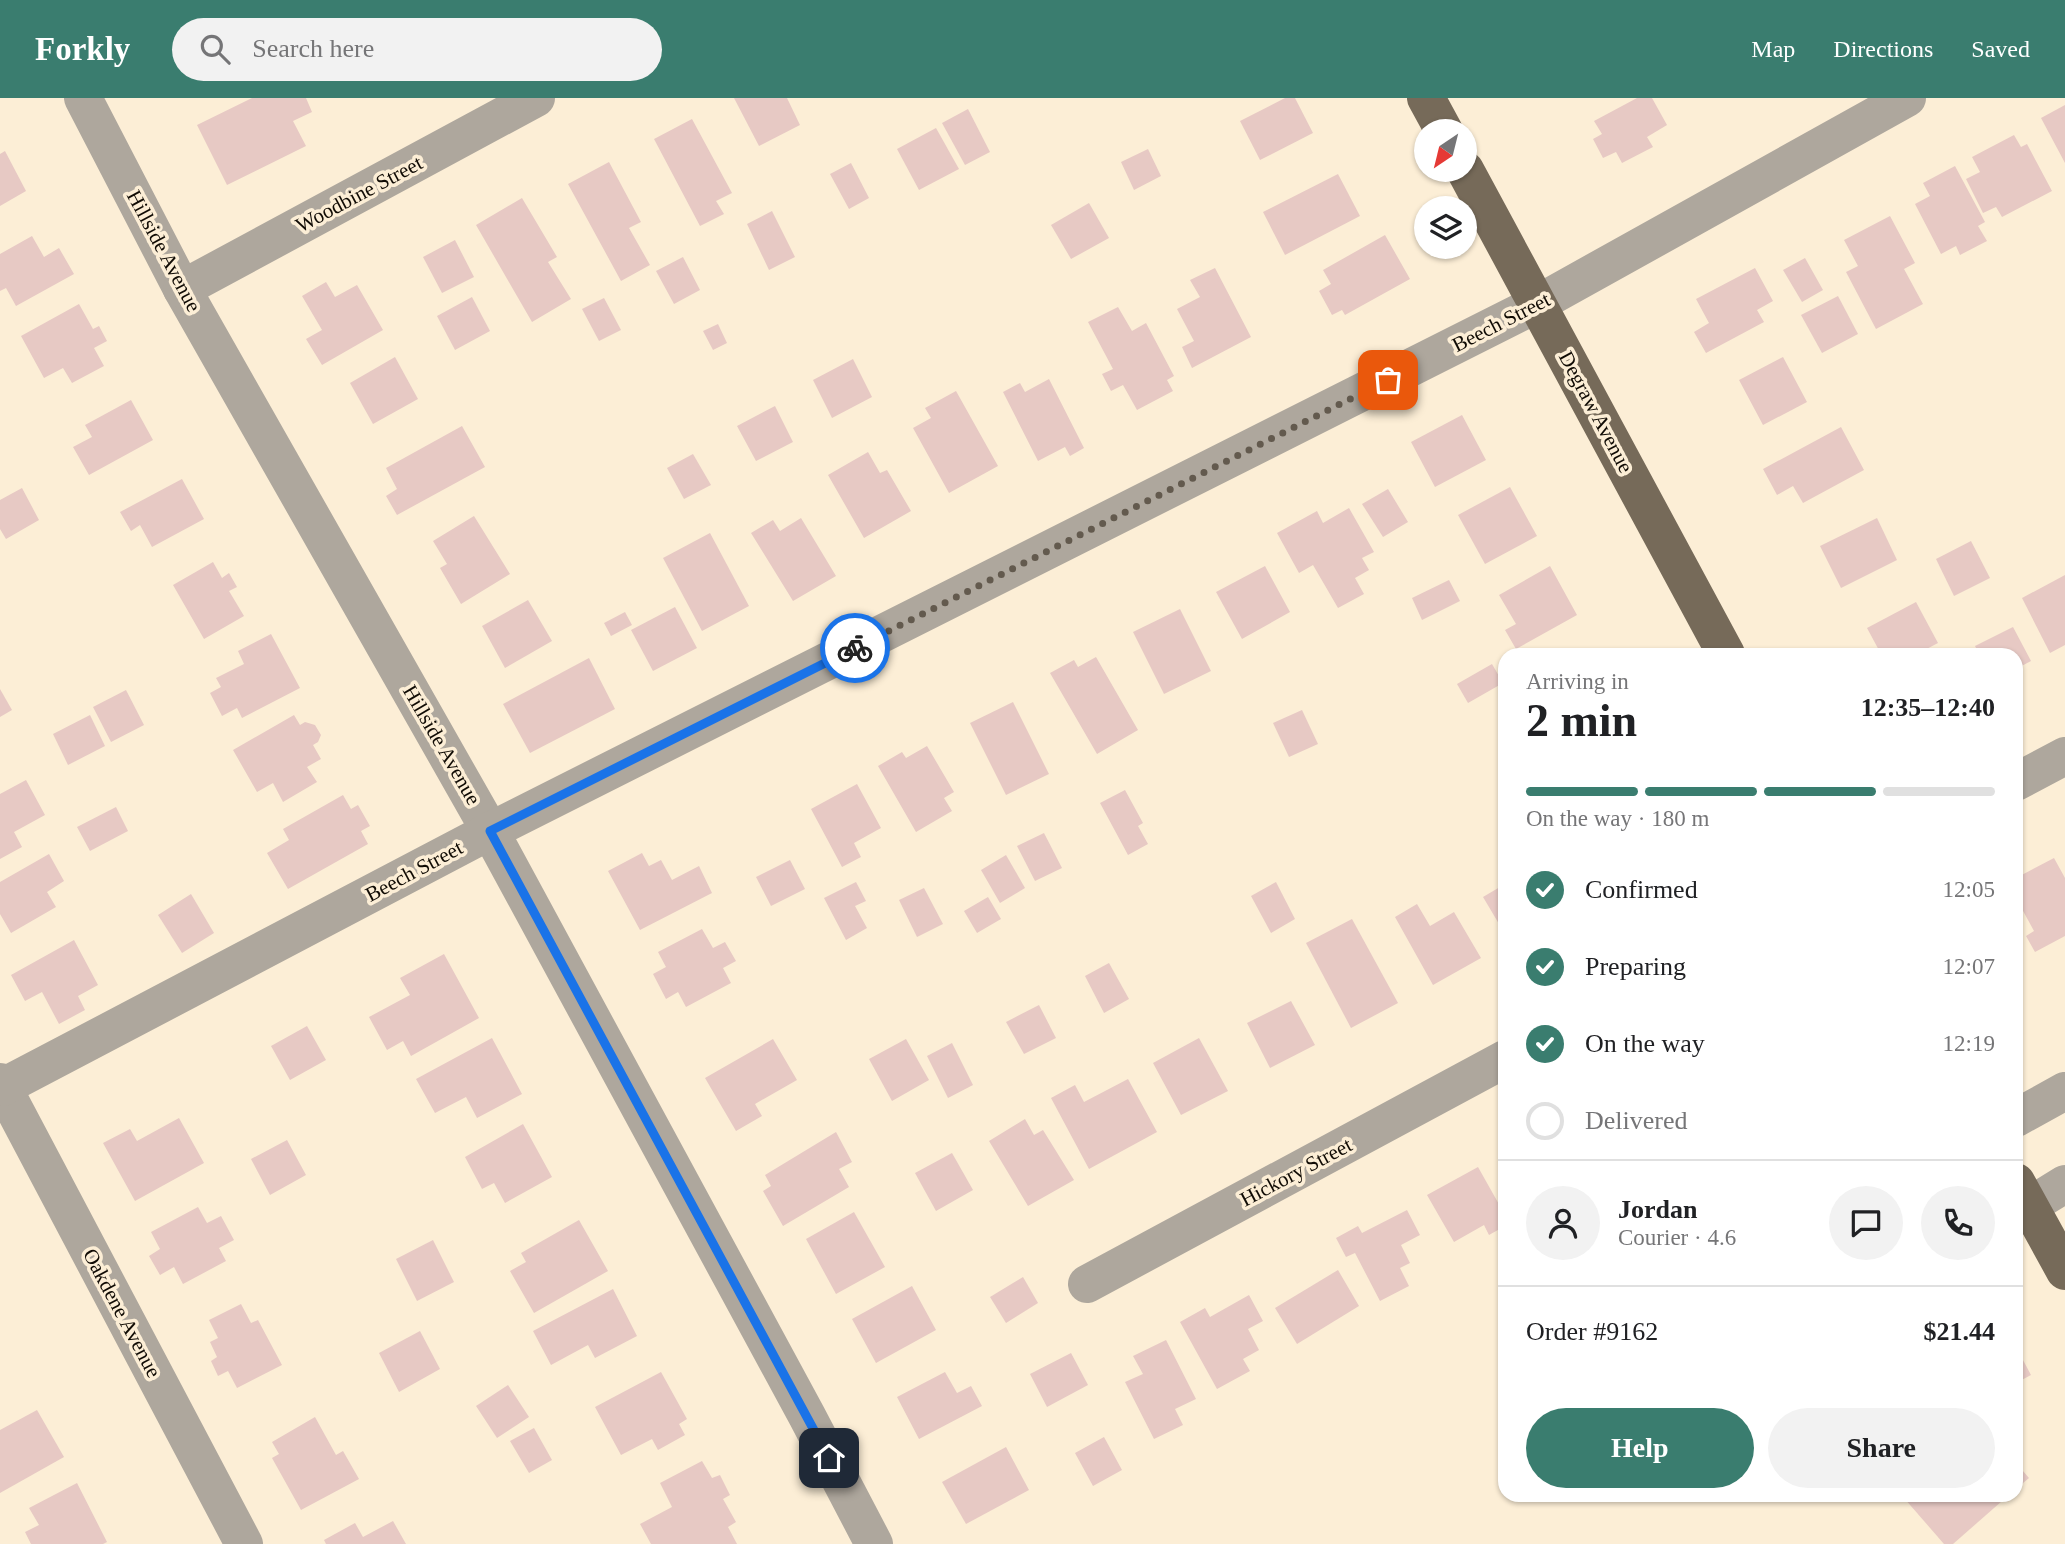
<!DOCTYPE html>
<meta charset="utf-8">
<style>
:root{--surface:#fff;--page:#f2f2f2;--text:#202124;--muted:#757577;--line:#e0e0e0;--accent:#3a7d6f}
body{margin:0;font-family:Georgia,serif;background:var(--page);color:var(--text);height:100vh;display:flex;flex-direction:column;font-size:26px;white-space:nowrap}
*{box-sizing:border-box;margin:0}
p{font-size:23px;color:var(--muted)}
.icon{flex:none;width:38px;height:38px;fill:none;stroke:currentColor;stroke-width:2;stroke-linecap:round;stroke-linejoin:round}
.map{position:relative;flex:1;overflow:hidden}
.details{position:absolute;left:1498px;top:550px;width:525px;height:854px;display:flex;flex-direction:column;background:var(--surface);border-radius:21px;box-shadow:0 2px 5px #0004}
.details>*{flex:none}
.needle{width:46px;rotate:215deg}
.controls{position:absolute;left:1414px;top:21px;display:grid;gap:14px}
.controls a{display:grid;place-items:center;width:63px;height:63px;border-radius:50%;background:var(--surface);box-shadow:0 2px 5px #0004;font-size:35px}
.pin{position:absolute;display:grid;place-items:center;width:60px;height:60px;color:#fff;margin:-30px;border-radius:14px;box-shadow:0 4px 10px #0006}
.courier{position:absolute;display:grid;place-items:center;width:70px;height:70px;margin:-35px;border:5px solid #1a73e8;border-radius:50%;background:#fff;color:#222;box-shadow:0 2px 9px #0007}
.summary em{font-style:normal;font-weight:800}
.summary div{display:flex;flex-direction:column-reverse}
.summary{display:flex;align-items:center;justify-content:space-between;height:119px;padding:0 28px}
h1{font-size:46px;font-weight:800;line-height:52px}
.bar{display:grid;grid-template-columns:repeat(4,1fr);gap:10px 7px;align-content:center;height:84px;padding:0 28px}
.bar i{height:9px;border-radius:5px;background:var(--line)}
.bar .selected{background:var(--accent)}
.bar p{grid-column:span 4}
.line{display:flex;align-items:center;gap:18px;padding:0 28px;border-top:2px solid var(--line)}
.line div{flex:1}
.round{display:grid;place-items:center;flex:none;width:74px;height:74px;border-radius:37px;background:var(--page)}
ol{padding:0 28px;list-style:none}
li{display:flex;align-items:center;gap:21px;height:77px}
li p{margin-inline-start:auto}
li .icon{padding:7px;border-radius:50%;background:var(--accent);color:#fff;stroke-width:4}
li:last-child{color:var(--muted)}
li i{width:38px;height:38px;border:4px solid var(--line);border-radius:50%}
.action{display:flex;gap:14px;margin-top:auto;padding:14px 28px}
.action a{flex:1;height:80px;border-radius:42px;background:var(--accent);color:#fff;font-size:28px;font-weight:800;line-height:80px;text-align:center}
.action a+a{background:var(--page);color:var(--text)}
header{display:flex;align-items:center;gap:42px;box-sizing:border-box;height:98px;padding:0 35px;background:var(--accent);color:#fff}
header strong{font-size:33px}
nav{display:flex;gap:38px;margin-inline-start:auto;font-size:24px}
.search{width:490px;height:63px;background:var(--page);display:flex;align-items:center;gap:18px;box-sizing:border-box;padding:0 24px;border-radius:38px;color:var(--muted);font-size:26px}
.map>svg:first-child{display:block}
.building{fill:#e7c9c4}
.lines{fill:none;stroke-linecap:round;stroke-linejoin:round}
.minor{stroke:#aea79d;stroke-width:38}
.major{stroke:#766a59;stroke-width:38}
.done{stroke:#635a4e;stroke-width:7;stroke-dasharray:0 12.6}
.route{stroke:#1a73e8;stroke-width:9}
.labels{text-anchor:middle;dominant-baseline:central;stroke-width:7;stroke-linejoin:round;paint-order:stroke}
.street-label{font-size:21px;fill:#100b04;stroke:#fceed6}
</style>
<header>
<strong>Forkly</strong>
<div class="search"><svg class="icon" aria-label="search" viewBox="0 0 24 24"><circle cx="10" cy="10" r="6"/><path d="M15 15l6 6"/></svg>Search here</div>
<nav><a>Map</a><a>Directions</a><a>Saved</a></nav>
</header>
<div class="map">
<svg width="2065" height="1446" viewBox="0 0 2065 1446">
<rect width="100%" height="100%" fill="#fceed6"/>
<g class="building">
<path d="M252 0H306L312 14 293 23 306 48 227 87 197 27Z"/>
<path d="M734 0H787L800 27 759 48Z"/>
<path d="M1285 0H1295L1313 35 1260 62 1240 23Z"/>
<path d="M1637 0H1652L1667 27 1647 39 1653 49 1622 65 1616 54 1603 60 1593 41 1602 36 1594 23Z"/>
<path d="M2065 7V65L2041 20Z"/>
<path d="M968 11 990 54 965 67 942 25Z"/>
<path d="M692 21 732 95 716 103 724 116 700 128 654 41Z"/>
<path d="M936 30 959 71 919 92 897 51Z"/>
<path d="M2014 37 2021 49 2027 46 2052 93 2002 119 1996 109 1983 115 1966 81 1980 74 1972 59Z"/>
<path d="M1148 51 1161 78 1134 92 1121 64Z"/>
<path d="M5 53 26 93 0 108V56Z"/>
<path d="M609 64 641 124 629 130 650 167 621 183 568 86Z"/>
<path d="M851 65 869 100 849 111 830 76Z"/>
<path d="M1955 68 1985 124 1978 128 1987 143 1960 157 1956 148 1941 156 1915 106 1930 98 1923 85Z"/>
<path d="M1338 76 1360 118 1285 157 1263 114Z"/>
<path d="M522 100 557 159 548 164 571 201 532 224 476 127Z"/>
<path d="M1089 105 1109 140 1071 161 1051 127Z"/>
<path d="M772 113 795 159 769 172 747 126Z"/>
<path d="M1890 118 1915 165 1904 171 1923 206 1876 231 1846 174 1858 168 1844 142Z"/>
<path d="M1385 137 1410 181 1345 217 1342 212 1332 217 1319 193 1331 186 1323 172Z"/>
<path d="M32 138 44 159 59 150 74 176 16 208 6 190 0 193V156Z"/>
<path d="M455 142 474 179 442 195 423 159Z"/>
<path d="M683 159 700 192 674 206 656 173Z"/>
<path d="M1805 160 1823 192 1802 204 1783 172Z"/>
<path d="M1215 170 1251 239 1192 270 1182 249 1194 243 1177 211 1200 199 1190 182Z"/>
<path d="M1755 170 1773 203 1757 212 1764 224 1706 255 1694 234 1709 225 1696 201Z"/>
<path d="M326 184 335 199 357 187 383 232 322 267 306 241 322 232 302 198Z"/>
<path d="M1838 198 1858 236 1822 255 1801 217Z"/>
<path d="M472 199 490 233 455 252 437 218Z"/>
<path d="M604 200 621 232 599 243 582 211Z"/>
<path d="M79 206 93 231 99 228 107 243 94 250 104 268 72 285 63 270 44 280 21 238Z"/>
<path d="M1118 209 1132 233 1146 225 1174 278 1167 282 1173 293 1137 312 1123 287 1111 293 1102 276 1113 271 1088 224Z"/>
<path d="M718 226 727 245 713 252 703 233Z"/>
<path d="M395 259 418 301 373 326 350 285Z"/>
<path d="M1783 259 1807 304 1763 327 1739 282Z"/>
<path d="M853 261 872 299 832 320 813 282Z"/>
<path d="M1049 281 1084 350 1070 358 1065 349 1038 363 1003 294 1020 285 1025 294Z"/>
<path d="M956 293 998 368 949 395 913 330 931 320 925 310Z"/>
<path d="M131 302 153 342 89 377 73 349 92 339 85 327Z"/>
<path d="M775 308 793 344 756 363 737 328Z"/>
<path d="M1462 317 1486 362 1435 389 1411 344Z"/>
<path d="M462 328 485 369 397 417 386 398 397 391 386 370Z"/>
<path d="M1841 329 1864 372 1803 405 1793 388 1777 397 1763 371Z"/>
<path d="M868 354 880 375 887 372 911 413 864 440 828 377Z"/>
<path d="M693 356 711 387 684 401 667 370Z"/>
<path d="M182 381 204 421 152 449 140 427 131 433 120 414Z"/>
<path d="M1510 389 1537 438 1485 466 1458 417Z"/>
<path d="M22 390 39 422 6 441 0 431V402Z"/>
<path d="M1388 391 1408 424 1383 439 1362 406Z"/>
<path d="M1349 410 1374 454 1362 460 1369 472 1355 480 1364 496 1338 510 1313 467 1299 475 1277 435 1317 413 1323 425Z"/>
<path d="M474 418 510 476 461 506 440 470 447 466 433 443Z"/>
<path d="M801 420 836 478 793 503 751 435 773 422 780 433Z"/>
<path d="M1877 420 1897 462 1841 490 1820 448Z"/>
<path d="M710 435 749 508 702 533 663 460Z"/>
<path d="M1971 443 1990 480 1954 498 1936 461Z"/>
<path d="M213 464 222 480 229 475 237 489 229 493 244 518 204 541 173 487Z"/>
<path d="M1265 468 1290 514 1242 541 1216 494Z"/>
<path d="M1550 468 1577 517 1516 551 1505 532 1516 526 1499 497Z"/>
<path d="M2065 477V547L2050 555 2022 500Z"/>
<path d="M1449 482 1460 503 1422 522 1412 500Z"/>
<path d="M528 502 552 543 505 570 482 528Z"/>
<path d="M1916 504 1938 545 1917 556H1881L1867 530Z"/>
<path d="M675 509 697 550 653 573 631 532Z"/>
<path d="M1180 511 1211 573 1164 596 1133 534Z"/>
<path d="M625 514 632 527 611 538 604 525Z"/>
<path d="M2013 529 2031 563 2016 571V556H1979L1975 548Z"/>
<path d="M271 536 300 590 242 620 237 610 222 618 210 595 221 589 216 580 244 566 238 553Z"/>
<path d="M1096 559 1138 632 1097 656 1050 575 1074 562 1078 569Z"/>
<path d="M589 560 615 611 530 655 503 606Z"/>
<path d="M1492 566 1503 585 1468 605 1457 586Z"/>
<path d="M0 591 12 612 0 619Z"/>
<path d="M126 592 144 627 111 644 93 609Z"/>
<path d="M1013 604 1049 676 1006 697 970 625Z"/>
<path d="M1302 612 1318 646 1289 659 1273 625Z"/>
<path d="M90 617 105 648 68 667 53 636Z"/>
<path d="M294 617 300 627 305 624 315 627 321 637 318 644 313 647 321 661 307 669 317 684 283 704 273 685 257 694 233 652Z"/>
<path d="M927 648 954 694 944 700 952 713 916 734 878 668 902 654 906 660Z"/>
<path d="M26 682 45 717 14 734 22 749 0 761V696Z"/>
<path d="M857 686 881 730 854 745 861 759 842 769 811 711Z"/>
<path d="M1125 692 1143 725 1138 728 1148 746 1128 757 1100 705Z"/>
<path d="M343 697 351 711 358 707 370 728 361 733 368 746 288 791 267 755 289 742 283 731Z"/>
<path d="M116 709 128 733 90 753 77 729Z"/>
<path d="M1044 735 1062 770 1035 783 1017 748Z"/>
<path d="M642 755 649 768 661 762 672 782 699 768 712 795 640 832 608 773Z"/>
<path d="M49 756 64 783 47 794 56 809 11 835 0 816V784Z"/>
<path d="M1006 757 1025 790 1000 805 981 772Z"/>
<path d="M2054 760 2065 780V838L2035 854 2026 838 2034 833 2016 800V780Z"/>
<path d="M790 762 805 791 771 808 756 779Z"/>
<path d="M856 784 866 803 855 808 867 830 846 842 824 800Z"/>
<path d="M1276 784 1295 821 1271 835 1251 798Z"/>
<path d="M1505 786V836L1483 799Z"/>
<path d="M924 790 943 826 917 839 899 802Z"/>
<path d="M191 796 214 835 182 855 158 817Z"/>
<path d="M988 799 1001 821 977 835 964 813Z"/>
<path d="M1417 806 1430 828 1454 814 1481 860 1433 887 1395 819Z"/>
<path d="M1352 821 1398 905 1351 930 1306 845Z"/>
<path d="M702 831 713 850 725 844 736 863 723 870 731 885 686 909 678 894 666 901 653 876 666 869 658 854Z"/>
<path d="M74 842 98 887 78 898 85 912 59 926 42 894 25 903 11 877Z"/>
<path d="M444 856 479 920 411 958 403 943 387 952 369 919 410 897 400 880Z"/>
<path d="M1109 865 1129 901 1104 915 1085 878Z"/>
<path d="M1291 903 1315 947 1270 970 1247 925Z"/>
<path d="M1039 907 1056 940 1024 956 1006 924Z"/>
<path d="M307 928 326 962 290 982 271 948Z"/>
<path d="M492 940 522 996 477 1020 466 999 435 1015 416 981Z"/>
<path d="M1199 940 1228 993 1181 1017 1153 965Z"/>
<path d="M773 941 797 982 755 1006 762 1018 736 1033 705 980Z"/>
<path d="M906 941 929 982 892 1003 869 961Z"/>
<path d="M952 945 973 987 948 1000 927 958Z"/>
<path d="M1128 981 1157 1034 1089 1071 1051 1000 1075 987 1084 1004Z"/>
<path d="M179 1020 204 1065 135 1103 103 1045 130 1031 137 1043Z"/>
<path d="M1025 1021 1034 1037 1043 1032 1074 1082 1028 1108 989 1043Z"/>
<path d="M523 1026 552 1079 505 1105 494 1085 482 1091 465 1059Z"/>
<path d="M836 1034 852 1064 839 1071 849 1089 783 1128 763 1093 771 1088 765 1077Z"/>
<path d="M287 1042 306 1077 270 1097 251 1061Z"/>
<path d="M952 1055 973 1092 936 1113 915 1075Z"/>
<path d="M1478 1069 1505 1117V1128L1489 1137 1484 1127 1454 1144 1427 1097Z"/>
<path d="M198 1109 207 1125 221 1118 234 1142 219 1150 226 1163 183 1186 174 1169 160 1177 149 1158 160 1151 151 1134Z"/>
<path d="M1407 1112 1420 1137 1401 1147 1410 1165 1400 1170 1409 1188 1380 1203 1355 1155 1346 1159 1336 1140 1358 1128 1362 1135Z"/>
<path d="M854 1114 885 1169 836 1196 806 1141Z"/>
<path d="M579 1122 608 1173 534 1215 510 1173 526 1164 521 1155Z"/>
<path d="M433 1142 454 1184 417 1203 396 1161Z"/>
<path d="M1338 1172 1359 1208 1297 1246 1275 1210Z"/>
<path d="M1023 1179 1038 1205 1006 1225 990 1199Z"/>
<path d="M912 1188 936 1232 876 1265 852 1221Z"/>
<path d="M613 1191 637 1238 595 1260 588 1247 551 1267 533 1233Z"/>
<path d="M1249 1197 1263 1223 1248 1231 1259 1252 1243 1261 1250 1273 1217 1291 1180 1224 1205 1210 1210 1219Z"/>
<path d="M241 1206 251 1225 258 1222 282 1267 237 1290 228 1273 218 1278 211 1263 217 1259 210 1244 218 1240 209 1222Z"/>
<path d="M420 1233 440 1271 399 1294 379 1255Z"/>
<path d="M1166 1242 1196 1301 1175 1311 1183 1327 1154 1341 1125 1284 1143 1276 1133 1258Z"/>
<path d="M2016 1249 2031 1277 2016 1285Z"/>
<path d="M1071 1255 1088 1287 1047 1309 1030 1276Z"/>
<path d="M661 1274 687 1321 679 1326 685 1337 658 1352 652 1341 621 1357 595 1309Z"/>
<path d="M945 1274 957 1295 971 1288 982 1308 919 1341 897 1299Z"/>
<path d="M508 1287 529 1319 497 1340 476 1308Z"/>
<path d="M37 1312 64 1359 0 1395V1332Z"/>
<path d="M315 1319 336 1357 343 1353 359 1381 301 1412 272 1360 279 1356 272 1344Z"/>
<path d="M534 1330 552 1362 529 1375 510 1343Z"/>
<path d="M1104 1339 1122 1372 1093 1388 1075 1355Z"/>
<path d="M1006 1349 1029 1392 966 1426 942 1384Z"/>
<path d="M702 1363 712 1380 720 1377 730 1397 723 1401 736 1424 728 1429 737 1446H651L640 1426 672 1409 660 1385Z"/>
<path d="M2016 1365 2029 1380 2016 1391Z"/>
<path d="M77 1385 107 1444 103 1446H31L25 1434 39 1427 29 1410Z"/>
<path d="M1909 1396H2010L1953 1446H1944L1904 1400Z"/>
<path d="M393 1423 406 1446H326L324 1442 355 1425 363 1439Z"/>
</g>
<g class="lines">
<g class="minor">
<path d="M83 0 182 191 490 733 807 1318 874 1446"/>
<path d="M182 191 536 0"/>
<path d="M2016 684 2065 658"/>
<path d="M0 984 244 1446"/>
<path d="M3 989 490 733 1537 206 1907 0"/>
<path d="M2016 1020 2065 993"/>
<path d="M2029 1108 2065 1086"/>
<path d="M1087 1186 1505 961"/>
</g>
<g class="major">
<path d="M1426 0 1444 33"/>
<path d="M1465 72 1726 556"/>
<path d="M2016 1084 2065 1173"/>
</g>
</g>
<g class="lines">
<path class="done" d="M855 550 1388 282"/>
<path class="route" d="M829 1360 490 733 855 550"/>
</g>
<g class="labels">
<g class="street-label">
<text transform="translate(359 96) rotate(-28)">Woodbine Street</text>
<text transform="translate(164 153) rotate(62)">Hillside Avenue</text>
<text transform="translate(1501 224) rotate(-27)">Beech Street</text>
<text transform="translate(1596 314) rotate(62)">Degraw Avenue</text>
<text transform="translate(442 647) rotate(60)">Hillside Avenue</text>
<text transform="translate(414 773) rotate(-28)">Beech Street</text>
<text transform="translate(1296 1074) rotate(-28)">Hickory Street</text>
<text transform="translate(122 1215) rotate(62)">Oakdene Avenue</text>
</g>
</g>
</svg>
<div class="controls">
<a><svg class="needle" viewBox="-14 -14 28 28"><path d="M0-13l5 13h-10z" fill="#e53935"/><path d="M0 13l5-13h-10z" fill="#757577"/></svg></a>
<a><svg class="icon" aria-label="layers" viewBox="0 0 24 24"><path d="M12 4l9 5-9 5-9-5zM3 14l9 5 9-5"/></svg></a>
</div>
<div class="pin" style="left:1388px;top:282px;background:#ea580c"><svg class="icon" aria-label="bag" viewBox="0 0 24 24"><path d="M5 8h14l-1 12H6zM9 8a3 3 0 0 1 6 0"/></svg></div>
<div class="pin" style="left:829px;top:1360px;background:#1f2937"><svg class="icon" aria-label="home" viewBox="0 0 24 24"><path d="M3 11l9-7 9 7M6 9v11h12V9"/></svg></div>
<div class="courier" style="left:855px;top:550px"><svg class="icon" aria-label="bike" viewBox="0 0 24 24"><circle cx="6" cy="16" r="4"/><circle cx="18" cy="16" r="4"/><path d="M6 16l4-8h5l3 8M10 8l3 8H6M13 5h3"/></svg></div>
<section class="details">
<div class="summary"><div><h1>2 min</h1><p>Arriving in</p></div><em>12:35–12:40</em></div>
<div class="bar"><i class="selected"></i><i class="selected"></i><i class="selected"></i><i></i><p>On the way · 180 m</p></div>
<ol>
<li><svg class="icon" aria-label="check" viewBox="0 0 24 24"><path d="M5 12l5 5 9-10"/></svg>Confirmed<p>12:05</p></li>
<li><svg class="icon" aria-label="check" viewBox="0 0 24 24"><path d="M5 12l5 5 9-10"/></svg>Preparing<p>12:07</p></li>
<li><svg class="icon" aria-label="check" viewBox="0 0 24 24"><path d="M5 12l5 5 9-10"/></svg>On the way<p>12:19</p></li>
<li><i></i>Delivered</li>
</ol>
<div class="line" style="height:126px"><a class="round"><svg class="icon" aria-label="person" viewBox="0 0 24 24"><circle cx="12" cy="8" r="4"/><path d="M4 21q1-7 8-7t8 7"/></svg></a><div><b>Jordan</b><p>Courier · 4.6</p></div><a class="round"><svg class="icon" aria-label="chat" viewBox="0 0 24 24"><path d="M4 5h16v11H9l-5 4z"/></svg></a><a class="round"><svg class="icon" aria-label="phone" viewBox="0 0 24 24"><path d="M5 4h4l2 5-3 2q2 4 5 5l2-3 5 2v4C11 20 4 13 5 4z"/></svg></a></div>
<div class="line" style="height:91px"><div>Order #9162</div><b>$21.44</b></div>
<div class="action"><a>Help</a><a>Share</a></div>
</section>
</div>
